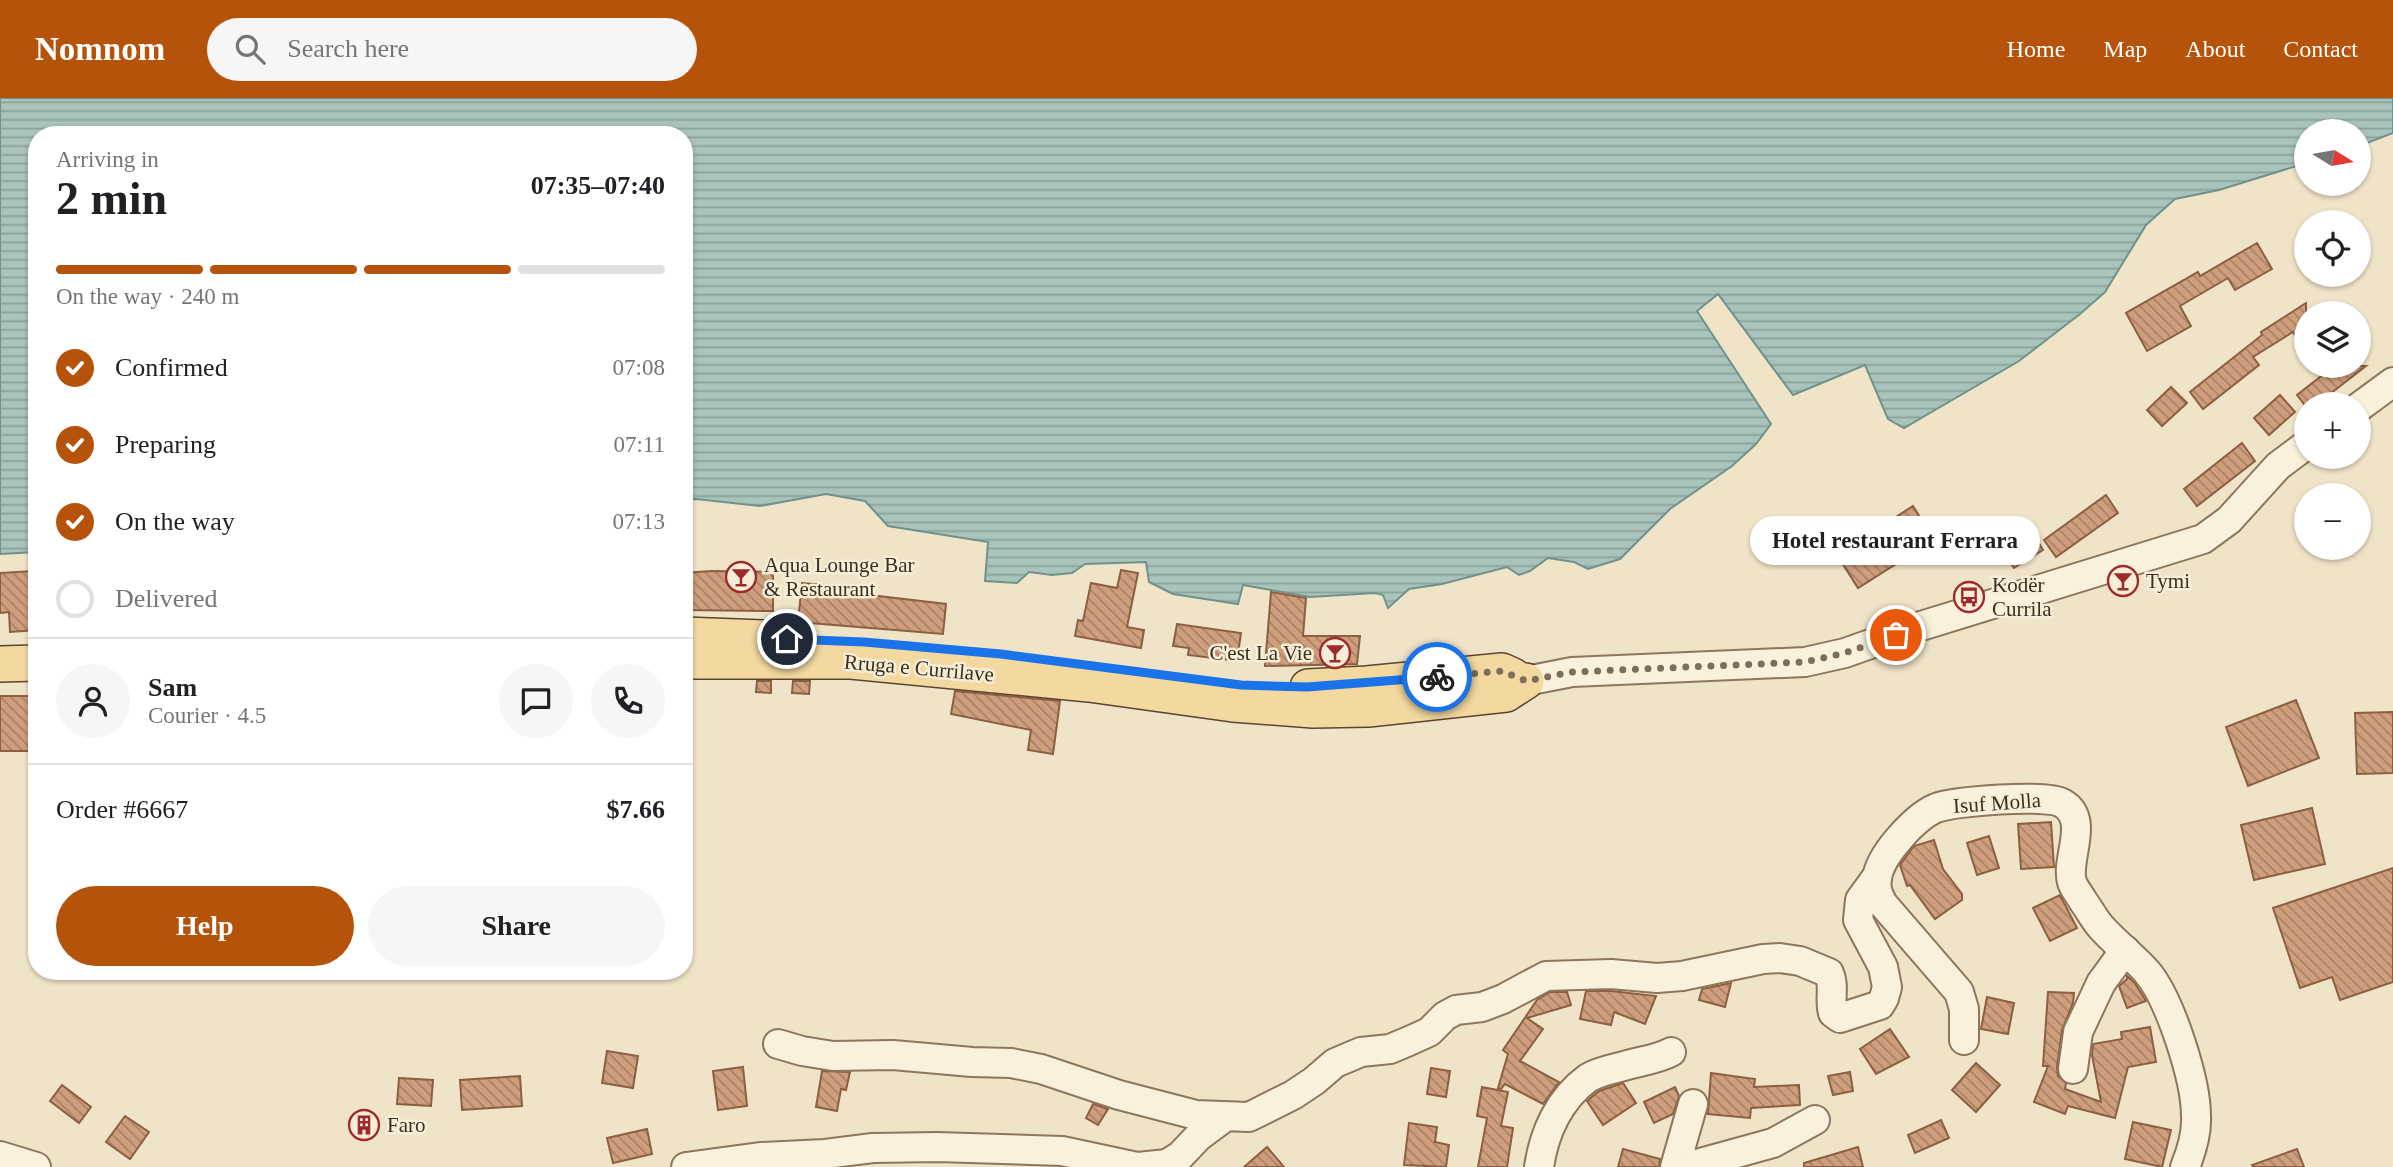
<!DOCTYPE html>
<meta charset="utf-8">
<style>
:root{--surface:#fff;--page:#f6f6f6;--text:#202124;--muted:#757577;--line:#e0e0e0;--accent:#b45309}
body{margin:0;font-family:Georgia,serif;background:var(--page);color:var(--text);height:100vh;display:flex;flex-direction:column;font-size:26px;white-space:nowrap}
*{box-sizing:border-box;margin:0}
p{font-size:23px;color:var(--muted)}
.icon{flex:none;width:38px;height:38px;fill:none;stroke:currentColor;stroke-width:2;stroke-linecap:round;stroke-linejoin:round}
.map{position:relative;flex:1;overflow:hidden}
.drawer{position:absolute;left:28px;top:28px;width:665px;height:854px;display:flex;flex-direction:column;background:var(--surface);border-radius:28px;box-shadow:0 2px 5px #0004}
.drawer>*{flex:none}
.needle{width:46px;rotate:101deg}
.fabs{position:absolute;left:2294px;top:21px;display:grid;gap:14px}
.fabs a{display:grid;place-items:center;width:77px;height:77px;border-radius:50%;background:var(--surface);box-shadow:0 2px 5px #0004;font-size:35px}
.pin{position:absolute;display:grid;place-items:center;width:60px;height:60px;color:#fff;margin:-30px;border:4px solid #fff;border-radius:50%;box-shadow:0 2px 7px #0007}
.courier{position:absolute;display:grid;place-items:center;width:70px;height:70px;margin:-35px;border:5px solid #1a73e8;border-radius:50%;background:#fff;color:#222;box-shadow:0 2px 9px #0007}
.bubble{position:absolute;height:49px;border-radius:24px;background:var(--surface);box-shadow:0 2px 5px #0004;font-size:23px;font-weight:800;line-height:49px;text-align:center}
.overview em{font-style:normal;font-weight:800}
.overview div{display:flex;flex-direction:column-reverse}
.overview{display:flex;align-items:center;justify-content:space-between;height:119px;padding:0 28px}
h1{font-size:46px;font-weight:800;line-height:52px}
.bar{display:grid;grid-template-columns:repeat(4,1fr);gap:10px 7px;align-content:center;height:84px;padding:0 28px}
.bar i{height:9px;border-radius:5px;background:var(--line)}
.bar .current{background:var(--accent)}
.bar p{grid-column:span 4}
.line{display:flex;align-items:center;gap:18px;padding:0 28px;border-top:2px solid var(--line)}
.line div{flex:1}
.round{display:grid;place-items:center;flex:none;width:74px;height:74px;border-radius:37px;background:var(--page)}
ol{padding:0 28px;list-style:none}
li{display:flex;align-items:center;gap:21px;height:77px}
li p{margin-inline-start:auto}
li .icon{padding:7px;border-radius:50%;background:var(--accent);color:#fff;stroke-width:4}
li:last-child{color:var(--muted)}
li i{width:38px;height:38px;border:4px solid var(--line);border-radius:50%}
.primary-button{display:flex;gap:14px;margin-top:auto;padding:14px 28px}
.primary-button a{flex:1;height:80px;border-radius:42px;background:var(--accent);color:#fff;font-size:28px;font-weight:800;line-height:80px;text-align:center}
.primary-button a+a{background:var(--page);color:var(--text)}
header{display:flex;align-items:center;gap:42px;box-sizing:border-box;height:98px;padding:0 35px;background:var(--accent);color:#fff}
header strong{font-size:33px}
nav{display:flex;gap:38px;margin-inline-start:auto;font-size:24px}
.search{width:490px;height:63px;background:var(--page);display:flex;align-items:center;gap:18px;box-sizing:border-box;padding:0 24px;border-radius:38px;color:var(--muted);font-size:26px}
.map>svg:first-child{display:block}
.water{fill:url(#water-rules);stroke:#6f938a;stroke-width:2}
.building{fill:url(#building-back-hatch);stroke:#8d5f41;stroke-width:2}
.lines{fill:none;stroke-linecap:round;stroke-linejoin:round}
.minor-casing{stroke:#8d765c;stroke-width:32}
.major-casing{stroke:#5b4430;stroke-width:38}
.minor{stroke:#faf1dc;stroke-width:28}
.major{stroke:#f3d9a0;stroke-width:35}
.done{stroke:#7c6e5b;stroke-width:7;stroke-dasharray:0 12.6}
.route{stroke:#1a73e8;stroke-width:9}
.labels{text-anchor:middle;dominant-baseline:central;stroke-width:5;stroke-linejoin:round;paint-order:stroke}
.poi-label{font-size:21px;fill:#3d2e20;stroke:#f7eed8;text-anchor:start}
.street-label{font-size:21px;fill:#3d2e20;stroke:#f7eed8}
</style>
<header>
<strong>Nomnom</strong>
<div class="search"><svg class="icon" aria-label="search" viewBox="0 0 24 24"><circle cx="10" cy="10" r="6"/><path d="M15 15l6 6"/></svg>Search here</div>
<nav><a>Home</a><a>Map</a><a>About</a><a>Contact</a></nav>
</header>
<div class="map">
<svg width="2393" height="1069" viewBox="0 0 2393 1069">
<defs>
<pattern id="water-rules" width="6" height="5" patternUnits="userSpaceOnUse" patternTransform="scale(1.75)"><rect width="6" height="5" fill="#a9c4bc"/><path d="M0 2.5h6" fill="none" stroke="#8ba098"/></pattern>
<pattern id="building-back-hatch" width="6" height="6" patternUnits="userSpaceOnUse" patternTransform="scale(1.75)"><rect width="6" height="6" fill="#cf9f7d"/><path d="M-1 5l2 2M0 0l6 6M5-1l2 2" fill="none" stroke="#a98266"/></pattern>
</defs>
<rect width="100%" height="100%" fill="#f0e4c8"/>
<path class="water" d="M0 0H2393V35L2359 48V33H2306V65L2219 92 2175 101 2146 127 2105 194 2080 216 2019 263 1904 330 1888 321 1865 267 1793 297 1718 196 1697 213 1771 326 1756 346 1732 368 1670 411 1620 461 1588 471 1574 464 1548 460 1530 473 1519 477 1507 469 1442 486 1409 491 1388 510 1383 497 1375 495 1310 499 1243 487 1238 506 1173 496 1149 484 1146 464 1085 466 1072 475 1052 477 1029 474 1017 485 985 483 988 444 888 428 865 403 826 396 760 408 696 401 684 402V37H37V454L0 456Z"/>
<g class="building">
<path d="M2257 145 2272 171 2235 192 2228 180 2180 208 2191 228 2147 253 2126 215 2198 174 2200 178Z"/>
<path d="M2306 205V256L2293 234 2253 259 2259 267 2203 311 2190 294 2262 237 2261 234Z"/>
<path d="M2334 268H2366L2317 306H2304L2297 297Z"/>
<path d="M2171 289 2187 305 2162 328 2147 312Z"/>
<path d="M2280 297 2295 314 2269 337 2254 320Z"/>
<path d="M2242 345 2255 363 2197 408 2184 391Z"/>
<path d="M2106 397 2118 415 2056 459 2044 442Z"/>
<path d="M1913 408 1934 442 1858 490 1837 457Z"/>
<path d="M2031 432 2043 452 2014 470 2002 451Z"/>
<path d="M1121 472 1138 475 1127 529 1144 532 1141 550 1075 538 1078 522 1083 523 1091 485 1117 490Z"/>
<path d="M33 473 37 532 10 534 9 514 0 515V475Z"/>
<path d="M712 473 773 474V513L684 512V475Z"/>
<path d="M802 485 870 491V497L946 506 943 536 798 524Z"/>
<path d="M1271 494 1306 500 1303 538H1360L1357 566 1265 568Z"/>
<path d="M1177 526 1241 535 1237 563 1188 557 1189 550 1173 548Z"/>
<path d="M757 583H771V595L756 594Z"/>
<path d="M793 583H810L809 596 792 595Z"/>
<path d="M955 593 1060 603 1053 656 1028 652 1031 632 951 616Z"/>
<rect x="0" y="598" width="33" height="55"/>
<path d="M2296 602 2319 660 2248 688 2226 629Z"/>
<path d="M2393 614V675L2357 676 2355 615Z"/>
<path d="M2312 710 2325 766 2254 782 2241 727Z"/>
<path d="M2051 724 2054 769 2021 771 2018 726Z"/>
<path d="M1989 738 1999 770 1977 777 1967 745Z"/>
<path d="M1934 742 1943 771 1962 796V802L1935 821 1910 787 1907 788 1900 767 1914 748Z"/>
<path d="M2393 770V884L2340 902 2332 879 2300 890 2273 810Z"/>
<path d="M2060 797 2077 830 2050 843 2033 810Z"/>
<path d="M2127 878 2134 884 2146 903 2127 910 2119 888 2127 881Z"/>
<path d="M1731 885 1725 909 1699 902 1702 891Z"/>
<path d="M1586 893H1611L1656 898 1645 926 1614 914 1611 927 1580 921Z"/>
<path d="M1550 894H1567L1571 907 1527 920 1543 931 1520 963 1559 984 1543 1006 1505 986 1501 991 1498 990 1508 956 1503 952 1537 902Z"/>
<path d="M2048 894 2074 895 2073 905 2062 932 2057 969 2058 978 2066 985 2065 991 2101 1004 2092 957 2093 946 2122 941 2121 934 2150 929 2156 964 2128 969 2115 1020 2068 1008 2065 1016 2034 1004 2048 968H2043Z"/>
<path d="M1987 899 2014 905 2008 936 1981 931Z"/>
<path d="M1890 931 1909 959 1876 976 1860 951Z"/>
<path d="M607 953 638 958 633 990 602 985Z"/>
<path d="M1976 965 2000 987 1976 1014 1952 992Z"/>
<path d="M743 969 747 1008 718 1012 713 973Z"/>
<path d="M1431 970 1450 973 1446 999 1427 996Z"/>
<path d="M822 973 850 974 846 992 841 991 837 1013 816 1009Z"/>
<path d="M1850 974 1853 993 1833 997 1828 978Z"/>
<path d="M1711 975 1755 981 1754 989 1799 987 1800 1007 1751 1010 1750 1020 1708 1016Z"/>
<path d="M520 978 522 1008 462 1012 460 982Z"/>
<path d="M399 980 433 982 431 1008 397 1006Z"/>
<path d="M1623 985 1636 1005 1603 1027 1587 1003 1599 993Z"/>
<path d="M62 987 91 1009 79 1025 50 1003Z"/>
<path d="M1482 989 1508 994 1501 1028 1513 1030 1507 1069H1478L1487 1020 1477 1018Z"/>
<path d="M1675 989 1679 998 1673 1016 1654 1025 1644 1004Z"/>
<path d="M1093 1006 1108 1011 1098 1027 1086 1020Z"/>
<path d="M125 1018 149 1034 130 1061 106 1044Z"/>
<path d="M1941 1022 1949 1040 1915 1055 1908 1037Z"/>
<path d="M2133 1024 2171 1032 2162 1069 2125 1061Z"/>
<path d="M1409 1025 1437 1029 1435 1044 1449 1047 1446 1069 1404 1067Z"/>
<path d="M647 1031 652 1056 613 1065 607 1040Z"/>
<path d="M1267 1049 1284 1069H1244Z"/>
<path d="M1858 1049 1863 1069H1804V1065Z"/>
<path d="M1623 1051 1660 1061 1659 1069H1618Z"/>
<path d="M2297 1051 2304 1069H2253L2252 1067Z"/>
</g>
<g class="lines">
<g class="minor-casing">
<g id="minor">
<path d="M2359 309 2393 284"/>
<path d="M1526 583 1572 574 1805 564 1845 555 1921 528 2203 441 2229 422 2278 368 2306 347"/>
<path d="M1964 942V911L1959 894 1883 806C1879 798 1875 791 1877 781 1879 758 1915 719 1936 710 1955 703 2046 696 2062 705 2091 721 2065 761 2072 784 2074 791 2080 797 2083 803 2089 811 2094 821 2101 829 2115 845 2133 858 2147 874 2170 901 2196 982 2196 1018 2197 1036 2192 1052 2185 1069"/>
<path d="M778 946 802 953 833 958 893 957 972 964 1011 965 1041 971 1119 997 1196 1017 1249 1019 1293 997 1314 983 1335 965 1361 954 1390 951 1409 943 1429 934 1445 918 1456 912 1482 909 1503 901 1546 878 1611 876 1657 880 1682 878 1763 861 1780 860 1800 863 1829 875C1835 888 1829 902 1833 915L1840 920 1880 907 1884 900 1887 889 1883 869 1858 822 1860 802 1876 780"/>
<path d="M2073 971 2078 934 2101 885 2125 852"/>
<path d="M0 1058 36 1069"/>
<path d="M686 1069 760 1059 825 1056 873 1050 937 1049 1062 1053 1137 1069"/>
<path d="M1138 1069 1167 1066 1180 1058 1198 1039 1225 1019"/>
<path d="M1539 1069C1544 1035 1559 1001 1588 980 1597 974 1613 971 1624 968 1640 963 1656 962 1671 954"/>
<path d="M1675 1069 1693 1006"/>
<path d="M1686 1069 1773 1045 1815 1022"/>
</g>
</g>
<g class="major-casing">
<g id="major">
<path d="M684 537 765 540"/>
<path d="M684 563H851L1089 586 1233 606 1313 612 1368 611 1506 596 1526 583"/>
<path d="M0 566 37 565"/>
<path d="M1308 589 1367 586 1502 573 1513 578"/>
</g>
</g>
<use href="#minor" class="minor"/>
<use href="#major" class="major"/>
</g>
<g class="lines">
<path class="done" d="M1437 579 1502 573 1526 583 1572 574 1805 564 1845 555 1896 537"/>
<path class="route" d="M787 541 864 544 1001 556 1241 587 1307 589 1437 579"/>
</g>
<defs>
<g id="bar-ring" transform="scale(1.575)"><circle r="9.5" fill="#f7eed8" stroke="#9e2a2b" stroke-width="1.5"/><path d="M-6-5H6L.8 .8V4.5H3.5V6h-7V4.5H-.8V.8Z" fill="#9e2a2b"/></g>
<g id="bus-ring" transform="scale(1.575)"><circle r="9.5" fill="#f7eed8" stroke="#9e2a2b" stroke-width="1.5"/><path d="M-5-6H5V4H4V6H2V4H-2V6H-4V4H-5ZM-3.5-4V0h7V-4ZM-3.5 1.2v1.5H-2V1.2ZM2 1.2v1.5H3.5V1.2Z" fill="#9e2a2b"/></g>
<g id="building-ring" transform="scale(1.575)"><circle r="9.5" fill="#f7eed8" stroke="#9e2a2b" stroke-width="1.5"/><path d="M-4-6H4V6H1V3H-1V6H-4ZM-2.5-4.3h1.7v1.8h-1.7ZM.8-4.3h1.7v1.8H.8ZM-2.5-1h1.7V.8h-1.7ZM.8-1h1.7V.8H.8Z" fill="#9e2a2b"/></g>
</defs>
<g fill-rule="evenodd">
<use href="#bar-ring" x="741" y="479"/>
<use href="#bar-ring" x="2123" y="483"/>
<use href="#bus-ring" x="1969" y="499"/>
<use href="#bar-ring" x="1335" y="555"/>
<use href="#building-ring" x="364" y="1027"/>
</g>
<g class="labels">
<g class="poi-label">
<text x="764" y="467">Aqua Lounge Bar<tspan x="764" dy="24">&amp; Restaurant</tspan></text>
<text x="2146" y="483">Tymi</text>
<text x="1992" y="487">Kodër<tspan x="1992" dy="24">Currila</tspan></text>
<text x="1312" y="555" text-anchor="end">C'est La Vie</text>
<text x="387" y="1027">Faro</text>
</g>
<g class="street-label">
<text transform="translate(919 570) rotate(5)">Rruga e Currilave</text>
<text transform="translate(1997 705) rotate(-4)">Isuf Molla</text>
</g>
</g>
</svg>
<div class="fabs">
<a><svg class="needle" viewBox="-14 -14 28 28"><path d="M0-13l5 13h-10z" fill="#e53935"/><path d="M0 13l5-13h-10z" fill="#757577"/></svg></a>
<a><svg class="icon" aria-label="locate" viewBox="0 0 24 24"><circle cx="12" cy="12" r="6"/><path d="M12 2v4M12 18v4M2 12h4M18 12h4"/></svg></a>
<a><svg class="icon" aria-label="layers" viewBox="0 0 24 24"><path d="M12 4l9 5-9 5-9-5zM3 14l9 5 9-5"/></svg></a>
<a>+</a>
<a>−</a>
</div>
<div class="pin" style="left:1896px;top:537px;background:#ea580c"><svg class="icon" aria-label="bag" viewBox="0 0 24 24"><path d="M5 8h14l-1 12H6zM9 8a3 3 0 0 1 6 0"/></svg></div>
<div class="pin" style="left:787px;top:541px;background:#1f2937"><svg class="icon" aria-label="home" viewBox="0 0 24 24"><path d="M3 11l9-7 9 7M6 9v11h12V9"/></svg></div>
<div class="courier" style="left:1437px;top:579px"><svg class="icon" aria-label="bike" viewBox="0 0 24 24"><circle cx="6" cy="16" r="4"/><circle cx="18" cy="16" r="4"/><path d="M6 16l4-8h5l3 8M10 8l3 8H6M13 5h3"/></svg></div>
<div class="bubble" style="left:1750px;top:418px;width:290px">Hotel restaurant Ferrara</div>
<section class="drawer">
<div class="overview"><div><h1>2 min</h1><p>Arriving in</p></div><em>07:35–07:40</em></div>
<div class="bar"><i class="current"></i><i class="current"></i><i class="current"></i><i></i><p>On the way · 240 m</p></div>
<ol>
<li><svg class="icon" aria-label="check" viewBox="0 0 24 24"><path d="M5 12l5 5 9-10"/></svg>Confirmed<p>07:08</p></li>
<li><svg class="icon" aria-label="check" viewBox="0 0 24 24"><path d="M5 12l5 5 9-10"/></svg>Preparing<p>07:11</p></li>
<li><svg class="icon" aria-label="check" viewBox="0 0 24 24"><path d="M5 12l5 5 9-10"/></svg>On the way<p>07:13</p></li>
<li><i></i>Delivered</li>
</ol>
<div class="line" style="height:126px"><a class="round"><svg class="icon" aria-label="person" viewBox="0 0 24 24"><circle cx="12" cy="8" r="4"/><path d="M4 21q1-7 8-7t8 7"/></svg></a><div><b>Sam</b><p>Courier · 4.5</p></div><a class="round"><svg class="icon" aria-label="chat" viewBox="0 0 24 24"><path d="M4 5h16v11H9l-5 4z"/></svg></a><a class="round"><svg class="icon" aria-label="phone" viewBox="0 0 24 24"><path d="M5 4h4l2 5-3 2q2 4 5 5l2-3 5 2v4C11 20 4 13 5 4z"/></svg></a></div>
<div class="line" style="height:91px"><div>Order #6667</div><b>$7.66</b></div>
<div class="primary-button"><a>Help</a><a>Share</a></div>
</section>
</div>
